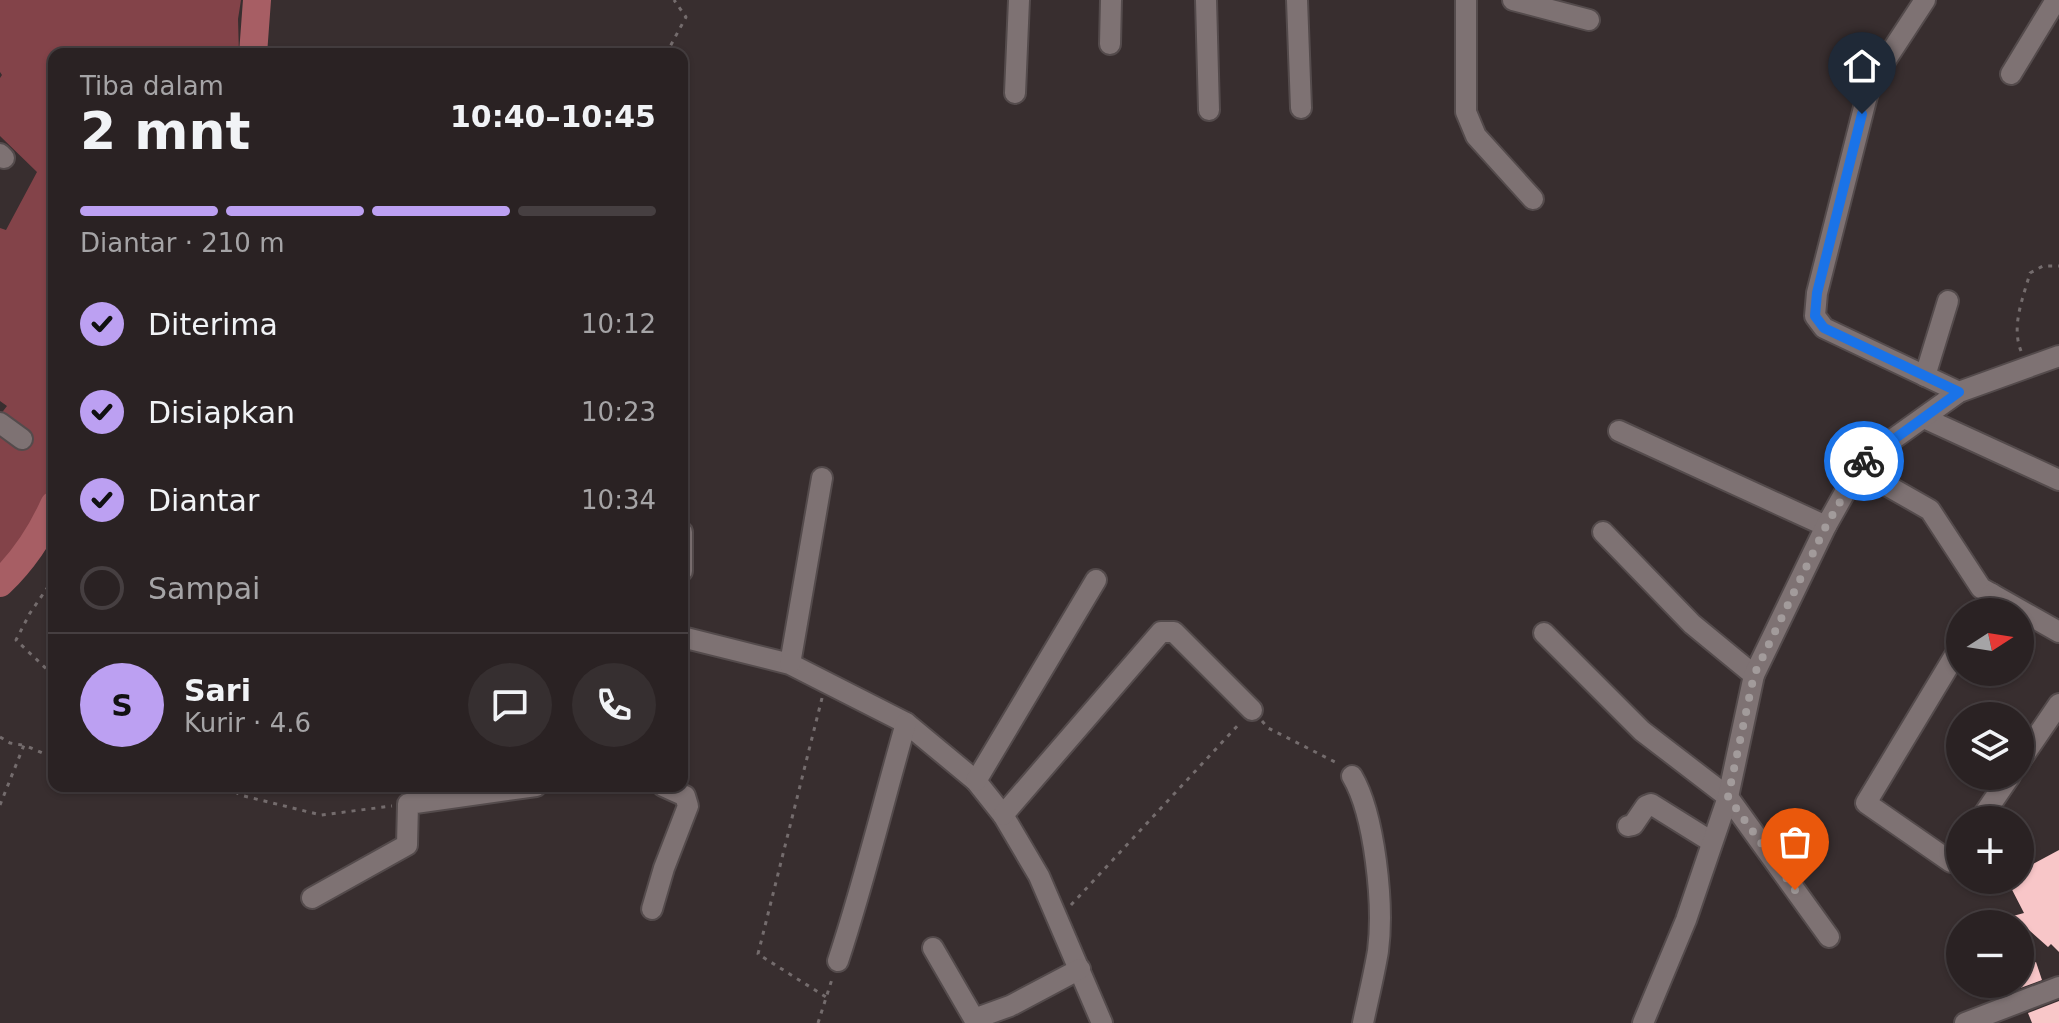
<!DOCTYPE html>
<html lang="id">
<meta charset="utf-8">
<style>
:root{--surface:#2a2223;--page:#362f30;--text:#f1f3f6;--muted:#a5a4a6;--line:#463f41;--accent:#bca0f2}
body{margin:0;font-family:"DejaVu Sans",sans-serif;background:var(--page);color:var(--text);height:100vh;display:flex;flex-direction:column;font-size:30px;white-space:nowrap}
*{box-sizing:border-box;margin:0}
p{font-size:26px;color:var(--muted)}
.icon{flex:none;width:44px;height:44px;fill:none;stroke:currentColor;stroke-width:2;stroke-linecap:round;stroke-linejoin:round}
.map{position:relative;flex:1;overflow:hidden}
.side{position:absolute;left:48px;top:48px;width:640px;height:744px;display:flex;flex-direction:column;background:var(--surface);border-radius:16px;box-shadow:0 2px 6px #0004,0 0 0 2px var(--line)}
.side>*{flex:none}
.needle{width:52px;rotate:78deg}
.tools{position:absolute;left:1946px;top:598px;display:grid;gap:16px}
.tools a{display:grid;place-items:center;width:88px;height:88px;border-radius:50%;background:var(--surface);box-shadow:0 2px 6px #0004,0 0 0 2px var(--line);font-size:40px}
.pin{position:absolute;display:grid;place-items:center;width:68px;height:68px;color:#fff;margin:-82px -34px;border-radius:50% 50% 50% 0;rotate:-45deg;box-shadow:0 0 8px #0007}
.pin .icon{rotate:45deg}
.courier{position:absolute;display:grid;place-items:center;width:80px;height:80px;margin:-40px;border:6px solid #1a73e8;border-radius:50%;background:#fff;color:#222;box-shadow:0 2px 10px #0007}
.headline em{font-style:normal;font-weight:700}
.headline div{display:flex;flex-direction:column-reverse}
.headline{display:flex;align-items:center;justify-content:space-between;height:136px;padding:0 32px}
h1{font-size:52px;font-weight:700;line-height:60px}
.bar{display:grid;grid-template-columns:repeat(4,1fr);gap:12px 8px;align-content:center;height:96px;padding:0 32px}
.bar i{height:10px;border-radius:6px;background:var(--line)}
.bar .selected{background:var(--accent)}
.bar p{grid-column:span 4}
.line{display:flex;align-items:center;gap:20px;padding:0 32px;border-top:2px solid var(--line)}
.line div{flex:1}
.round{display:grid;place-items:center;flex:none;width:84px;height:84px;border-radius:42px;background:var(--page)}
ol{padding:0 32px;list-style:none}
li{display:flex;align-items:center;gap:24px;height:88px}
li p{margin-inline-start:auto}
li .icon{padding:8px;border-radius:50%;background:var(--accent);color:#111;stroke-width:4}
li:last-child{color:var(--muted)}
li i{width:44px;height:44px;border:4px solid var(--line);border-radius:50%}
.map>svg:first-child{display:block}
.green{fill:#834349}
.lines{fill:none;stroke-linecap:round;stroke-linejoin:round}
.river{stroke:#a75e64;stroke-width:28}
.building{fill:#f8c6c8}
.minor-casing{stroke:#544b4c;stroke-width:24}
.path{stroke:#746c6d;stroke-width:3;stroke-dasharray:4 6;stroke-linecap:butt}
.minor{stroke:#7e7273;stroke-width:20}
.done{stroke:#a29b9b;stroke-width:8;stroke-dasharray:0 14.4}
.route{stroke:#1a73e8;stroke-width:10}
</style>
<div class="map">
<svg width="2059" height="1023" viewBox="0 0 2059 1023">
<rect width="100%" height="100%" fill="#382e2f"/>
<path class="green" d="M0 0H241L238 19 239 54H54V477C42 511 25 540 0 566V415L7 406 0 401V228L6 230 37 172 0 136V78L2 75 0 72Z"/>
<g class="lines">
<g class="river">
<path d="M253 54 257 0"/>
<path d="M0 583C23 561 41 534 54 505"/>
</g>
</g>
<g class="building">
<path d="M2059 850V952L2051 944 2048 947 2013 916 2024 913 2007 880H2020V871Z"/>
<path d="M2036 962 2042 980 2004 994 2001 984H2020V967Z"/>
<path d="M2059 1001V1023H2032L2028 1013Z"/>
</g>
<g class="lines">
<g class="minor-casing">
<g id="minor">
<path d="M1206 0 1209 110"/>
<path d="M1297 0 1301 108"/>
<path d="M1466 0V112L1476 136 1533 199"/>
<path d="M1513 0 1589 20"/>
<path d="M1925 0 1870 84 1817 293 1815 316 1824 328 1959 392"/>
<path d="M1110 44 1111 0"/>
<path d="M2011 74 2056 0"/>
<path d="M1015 93 1019 0"/>
<path d="M0 154 4 158"/>
<path d="M1925 376 1948 301"/>
<path d="M1924 418 2059 480"/>
<path d="M0 423 22 439"/>
<path d="M1619 431 1826 526"/>
<path d="M1858 469 1930 510 1981 588 2059 632"/>
<path d="M682 532V571"/>
<path d="M1603 532 1692 624 1754 675"/>
<path d="M1981 612 1992 594"/>
<path d="M1544 633 1642 731 1728 797 1829 937"/>
<path d="M682 637 790 664 906 723 976 781 1003 815 1039 876 1102 1023"/>
<path d="M1960 647 1866 803 1951 862 1960 849"/>
<path d="M790 664 822 478"/>
<path d="M2020 761 2059 704"/>
<path d="M1352 776C1375 815 1384 905 1378 951 1374 975 1368 999 1363 1023"/>
<path d="M976 781 1096 580"/>
<path d="M1003 815 1161 632H1174L1252 710"/>
<path d="M1980 820 2010 776"/>
<path d="M1628 826 1633 825 1646 806 1651 804 1712 842"/>
<path d="M312 898 407 845 408 804 536 786"/>
<path d="M652 909 664 868 688 806 685 796 663 786"/>
<path d="M933 948 973 1017 977 1018 1010 1006 1080 969"/>
<path d="M838 961C864 883 883 803 906 723"/>
<path d="M1643 1023 1686 920 1728 797 1754 675 1826 526 1858 469 1868 457 1959 392 2059 356"/>
<path d="M1965 1023 2059 987"/>
</g>
</g>
<g class="path">
<path d="M666 54 686 17 674 0"/>
<path d="M2021 351C2011 326 2023 298 2030 273L2043 266H2059"/>
<path d="M54 578 30 613 16 640 54 676"/>
<path d="M822 698 758 954 826 997"/>
<path d="M1262 721 1268 728 1339 764"/>
<path d="M0 737 10 743 22 745"/>
<path d="M227 786 240 795 321 815 392 806"/>
<path d="M0 805 24 745 54 758"/>
<path d="M1071 905 1240 723"/>
<path d="M818 1023 833 976"/>
</g>
<use href="#minor" class="minor"/>
</g>
<g class="lines">
<path class="done" d="M1795 890 1728 797 1754 675 1826 526 1864 461"/>
<path class="route" d="M1862 114 1817 293 1815 316 1824 328 1959 392 1864 461"/>
</g>
</svg>
<div class="tools">
<a><svg class="needle" viewBox="-14 -14 28 28"><path d="M0-13l5 13h-10z" fill="#e53935"/><path d="M0 13l5-13h-10z" fill="#a5a4a6"/></svg></a>
<a><svg class="icon" aria-label="layers" viewBox="0 0 24 24"><path d="M12 4l9 5-9 5-9-5zM3 14l9 5 9-5"/></svg></a>
<a>+</a>
<a>−</a>
</div>
<div class="pin" style="left:1795px;top:890px;background:#ea580c"><svg class="icon" aria-label="bag" viewBox="0 0 24 24"><path d="M5 8h14l-1 12H6zM9 8a3 3 0 0 1 6 0"/></svg></div>
<div class="pin" style="left:1862px;top:114px;background:#1f2937"><svg class="icon" aria-label="home" viewBox="0 0 24 24"><path d="M3 11l9-7 9 7M6 9v11h12V9"/></svg></div>
<div class="courier" style="left:1864px;top:461px"><svg class="icon" aria-label="bike" viewBox="0 0 24 24"><circle cx="6" cy="16" r="4"/><circle cx="18" cy="16" r="4"/><path d="M6 16l4-8h5l3 8M10 8l3 8H6M13 5h3"/></svg></div>
<section class="side">
<div class="headline"><div><h1>2 mnt</h1><p>Tiba dalam</p></div><em>10:40–10:45</em></div>
<div class="bar"><i class="selected"></i><i class="selected"></i><i class="selected"></i><i></i><p>Diantar · 210 m</p></div>
<ol>
<li><svg class="icon" aria-label="check" viewBox="0 0 24 24"><path d="M5 12l5 5 9-10"/></svg>Diterima<p>10:12</p></li>
<li><svg class="icon" aria-label="check" viewBox="0 0 24 24"><path d="M5 12l5 5 9-10"/></svg>Disiapkan<p>10:23</p></li>
<li><svg class="icon" aria-label="check" viewBox="0 0 24 24"><path d="M5 12l5 5 9-10"/></svg>Diantar<p>10:34</p></li>
<li><i></i>Sampai</li>
</ol>
<div class="line" style="height:144px"><b class="round" style="background:var(--accent);color:#111">S</b><div><b>Sari</b><p>Kurir · 4.6</p></div><a class="round"><svg class="icon" aria-label="chat" viewBox="0 0 24 24"><path d="M4 5h16v11H9l-5 4z"/></svg></a><a class="round"><svg class="icon" aria-label="phone" viewBox="0 0 24 24"><path d="M5 4h4l2 5-3 2q2 4 5 5l2-3 5 2v4C11 20 4 13 5 4z"/></svg></a></div>
</section>
</div>
